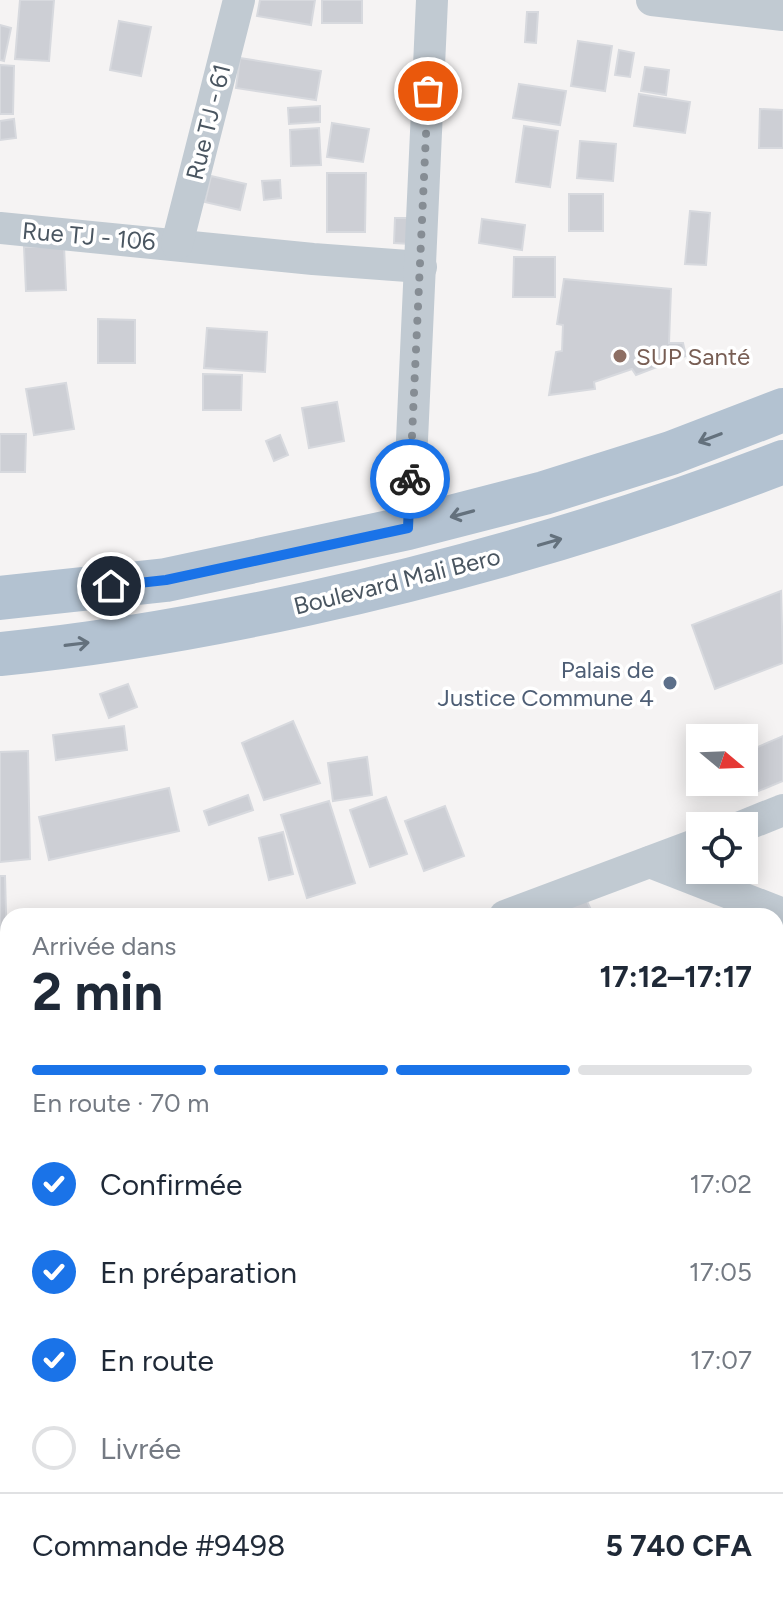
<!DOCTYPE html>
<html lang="fr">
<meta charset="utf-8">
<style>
:root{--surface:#fff;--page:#f6f6f7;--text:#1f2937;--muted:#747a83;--line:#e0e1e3;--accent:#1a73e8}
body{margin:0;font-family:Figtree,sans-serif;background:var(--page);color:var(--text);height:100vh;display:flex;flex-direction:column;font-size:30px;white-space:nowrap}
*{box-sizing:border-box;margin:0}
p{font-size:26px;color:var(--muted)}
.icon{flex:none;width:44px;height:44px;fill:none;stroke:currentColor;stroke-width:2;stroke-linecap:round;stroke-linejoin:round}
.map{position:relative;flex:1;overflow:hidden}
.details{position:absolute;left:0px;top:908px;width:784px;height:704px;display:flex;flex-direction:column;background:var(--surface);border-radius:24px 24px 0 0;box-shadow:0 4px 20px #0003}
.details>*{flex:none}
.needle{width:52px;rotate:109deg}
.buttons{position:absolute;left:686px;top:724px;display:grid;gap:16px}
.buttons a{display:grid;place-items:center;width:72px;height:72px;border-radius:0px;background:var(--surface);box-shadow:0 4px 20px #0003;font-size:40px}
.pin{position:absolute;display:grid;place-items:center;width:68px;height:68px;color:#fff;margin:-34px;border:4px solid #fff;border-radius:50%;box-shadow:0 2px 8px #0007}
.courier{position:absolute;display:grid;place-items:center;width:80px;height:80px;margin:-40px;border:6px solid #1a73e8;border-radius:50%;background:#fff;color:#222;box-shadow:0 2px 10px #0007}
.summary em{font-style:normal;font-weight:700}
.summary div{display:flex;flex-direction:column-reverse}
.summary{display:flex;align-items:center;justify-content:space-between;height:136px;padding:0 32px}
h1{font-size:52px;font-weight:700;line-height:60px}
.bar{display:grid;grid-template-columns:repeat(4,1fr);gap:12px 8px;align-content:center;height:96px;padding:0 32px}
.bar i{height:10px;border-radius:6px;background:var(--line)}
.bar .active{background:var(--accent)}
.bar p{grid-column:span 4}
.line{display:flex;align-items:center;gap:20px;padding:0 32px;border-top:2px solid var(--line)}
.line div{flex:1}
ol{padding:0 32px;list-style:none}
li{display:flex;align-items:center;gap:24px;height:88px}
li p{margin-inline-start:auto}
li .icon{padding:8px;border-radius:50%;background:var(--accent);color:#fff;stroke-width:4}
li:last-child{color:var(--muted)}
li i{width:44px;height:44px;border:4px solid var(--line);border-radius:50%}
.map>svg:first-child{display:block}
.airport{fill:#e2e4e7}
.building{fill:#cdcfd5;stroke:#d7d9de;stroke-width:2}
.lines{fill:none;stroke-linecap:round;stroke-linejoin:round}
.street{stroke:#c1cad2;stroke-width:32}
.primary{stroke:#b3c2d1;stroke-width:44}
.oneway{stroke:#64717d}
.done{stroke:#868d94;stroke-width:8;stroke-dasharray:0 14.4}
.route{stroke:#1a73e8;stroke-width:10}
.education-dot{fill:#8d6e63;stroke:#fff;stroke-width:3}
.service-dot{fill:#5c6f8a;stroke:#fff;stroke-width:3}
.labels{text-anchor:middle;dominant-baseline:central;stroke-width:7;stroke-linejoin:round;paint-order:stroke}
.street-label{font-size:24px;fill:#4a5661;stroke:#fff}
.education-label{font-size:24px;fill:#785e54;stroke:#fff;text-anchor:start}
.service-label{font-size:24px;fill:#4e5e75;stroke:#fff;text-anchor:end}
</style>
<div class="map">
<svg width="783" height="1612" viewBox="0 0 783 1612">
<rect width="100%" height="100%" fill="#f5f3f3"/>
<path class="airport" d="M0 1043 8 1044V1604H776V1153L783 1157V1612H0Z"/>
<g class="building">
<path d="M20 0H54L49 61 15 59Z"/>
<path d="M260 0H315L311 25 257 16Z"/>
<rect x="322" y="0" width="40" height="23"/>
<path d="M527 12H538L536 43 525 42Z"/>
<path d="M119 21 151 27 141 76 110 70Z"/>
<path d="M0 25 11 28 4 61 0 60Z"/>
<path d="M578 41 612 46 605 91 571 86Z"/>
<path d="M619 50 634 53 630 77 615 75Z"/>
<path d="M240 58 321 71 316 100 236 88Z"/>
<path d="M0 65 14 66 13 114H0Z"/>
<path d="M645 67 669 70 666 95 641 91Z"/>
<path d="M519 84 566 91 560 125 513 118Z"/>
<path d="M639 94 690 102 685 133 634 126Z"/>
<path d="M320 106V122L289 124 288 108Z"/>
<path d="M760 109 783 110V148H759Z"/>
<path d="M14 119 16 138 0 140V121Z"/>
<path d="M332 123 369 129 363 162 327 157Z"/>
<path d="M524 126 558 131 550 187 516 182Z"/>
<path d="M319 128 321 165 291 166 290 130Z"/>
<path d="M580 141 616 144 613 181 577 178Z"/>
<path d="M327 173H366L365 232H327Z"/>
<path d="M211 176 246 184 240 210 205 202Z"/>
<path d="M280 180 281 198 264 200 262 181Z"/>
<rect x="569" y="194" width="34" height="37"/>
<path d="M690 211 710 213 706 265 685 264Z"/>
<path d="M395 218H410V244L394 243Z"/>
<path d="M482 219 525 225 522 250 479 243Z"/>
<path d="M64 246 66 290 26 291 24 247Z"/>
<path d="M514 257H555V297H513Z"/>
<path d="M564 279 671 289 669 343H683L686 356 636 375 632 369 594 382 595 389 549 395 556 352 562 351 563 325 557 324Z"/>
<path d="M98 319 135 320V363H98Z"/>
<path d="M207 328 267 332 265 372 204 368Z"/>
<path d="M203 374 242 375 241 410H203Z"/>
<path d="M66 383 74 429 34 435 26 389Z"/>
<path d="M337 402 344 441 309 448 302 408Z"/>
<path d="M0 434H26L25 472H0Z"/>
<path d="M280 435 288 455 274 461 266 441Z"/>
<path d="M781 591 783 663 715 689 692 625Z"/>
<path d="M128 684 137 707 109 718 100 694Z"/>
<path d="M293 721 320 783 264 800 242 743Z"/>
<path d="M124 726 127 750 56 760 53 735Z"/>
<path d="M783 736V781L756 792 744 765V753Z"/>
<path d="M28 751 30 859 0 862V752Z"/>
<path d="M367 757 372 795 333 801 328 763Z"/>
<path d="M169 788 179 831 49 860 39 817Z"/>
<path d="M248 795 253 810 209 825 204 811Z"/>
<path d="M386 797 407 854 370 867 350 810Z"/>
<path d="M329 801 355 883 307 898 281 815Z"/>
<path d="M445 806 464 856 424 871 405 821Z"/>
<path d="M283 832 293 874 269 880 259 838Z"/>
<path d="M0 876H5L8 984H0Z"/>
<path d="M582 890 591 910 578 916H541Z"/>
<path d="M776 941 783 944V986L776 1004Z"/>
<path d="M776 1047 783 1050 782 1095 776 1093Z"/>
</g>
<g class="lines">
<g class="street">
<path d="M652 0 783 15"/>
<path d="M0 228 313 259 421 267"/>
<path d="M177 244 239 0"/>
<path d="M408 528 432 0"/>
<path d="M743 826 783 810"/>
<path d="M650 862 783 914"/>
<path d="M505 916 700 843"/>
<path d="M0 1017H8"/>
<path d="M776 1145 783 1150"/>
</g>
<g class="primary">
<path d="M0 598 166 580 408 528 544 493 671 453 783 410"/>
<path d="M0 654C103 644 205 626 306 604 469 568 628 522 783 462"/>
</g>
</g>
<defs><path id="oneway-shaft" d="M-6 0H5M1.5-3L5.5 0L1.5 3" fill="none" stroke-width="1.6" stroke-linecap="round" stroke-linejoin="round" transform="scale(2)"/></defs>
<g class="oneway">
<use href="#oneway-shaft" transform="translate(710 438) rotate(159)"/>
<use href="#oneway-shaft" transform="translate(462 514) rotate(165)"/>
<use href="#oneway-shaft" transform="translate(550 542) rotate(-16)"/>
<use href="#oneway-shaft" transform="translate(77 644) rotate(-7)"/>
</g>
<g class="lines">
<path class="done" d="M410 479 428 91"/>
<path class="route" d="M111 586 166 580 408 528 410 479"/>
</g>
<circle class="education-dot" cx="620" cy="356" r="8"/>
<circle class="service-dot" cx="670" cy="683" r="8"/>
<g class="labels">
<g class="street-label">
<text transform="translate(208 122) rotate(-76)">Rue TJ - 61</text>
<text transform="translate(89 236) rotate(5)">Rue TJ - 106</text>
<text transform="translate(397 581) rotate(-14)">Boulevard Mali Bero</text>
</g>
<g class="education-label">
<text x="636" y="356">SUP Santé</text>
</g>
<g class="service-label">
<text x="654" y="669">Palais de<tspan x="654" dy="28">Justice Commune 4</tspan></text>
</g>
</g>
</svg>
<div class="buttons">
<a><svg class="needle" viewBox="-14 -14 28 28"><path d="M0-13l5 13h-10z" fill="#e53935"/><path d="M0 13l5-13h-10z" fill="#747a83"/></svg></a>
<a><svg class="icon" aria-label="locate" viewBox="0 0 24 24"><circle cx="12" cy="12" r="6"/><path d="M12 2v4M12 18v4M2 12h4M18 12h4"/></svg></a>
</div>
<div class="pin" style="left:428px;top:91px;background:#ea580c"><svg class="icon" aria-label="bag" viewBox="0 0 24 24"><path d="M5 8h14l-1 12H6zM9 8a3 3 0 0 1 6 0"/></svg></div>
<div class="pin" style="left:111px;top:586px;background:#1f2937"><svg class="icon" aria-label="home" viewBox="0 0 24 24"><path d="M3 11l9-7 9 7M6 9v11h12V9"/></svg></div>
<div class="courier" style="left:410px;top:479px"><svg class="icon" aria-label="bike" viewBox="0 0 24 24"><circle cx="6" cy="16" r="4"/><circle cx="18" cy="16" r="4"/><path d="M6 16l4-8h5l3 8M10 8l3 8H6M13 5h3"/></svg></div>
<section class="details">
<div class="summary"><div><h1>2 min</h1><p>Arrivée dans</p></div><em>17:12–17:17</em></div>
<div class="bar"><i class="active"></i><i class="active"></i><i class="active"></i><i></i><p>En route · 70 m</p></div>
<ol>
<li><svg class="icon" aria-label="check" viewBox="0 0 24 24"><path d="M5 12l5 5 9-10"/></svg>Confirmée<p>17:02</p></li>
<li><svg class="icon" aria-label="check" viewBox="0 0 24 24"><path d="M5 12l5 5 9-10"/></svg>En préparation<p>17:05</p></li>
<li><svg class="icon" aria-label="check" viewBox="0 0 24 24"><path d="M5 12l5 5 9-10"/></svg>En route<p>17:07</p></li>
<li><i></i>Livrée</li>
</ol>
<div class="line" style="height:104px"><div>Commande #9498</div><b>5 740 CFA</b></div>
</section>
</div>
